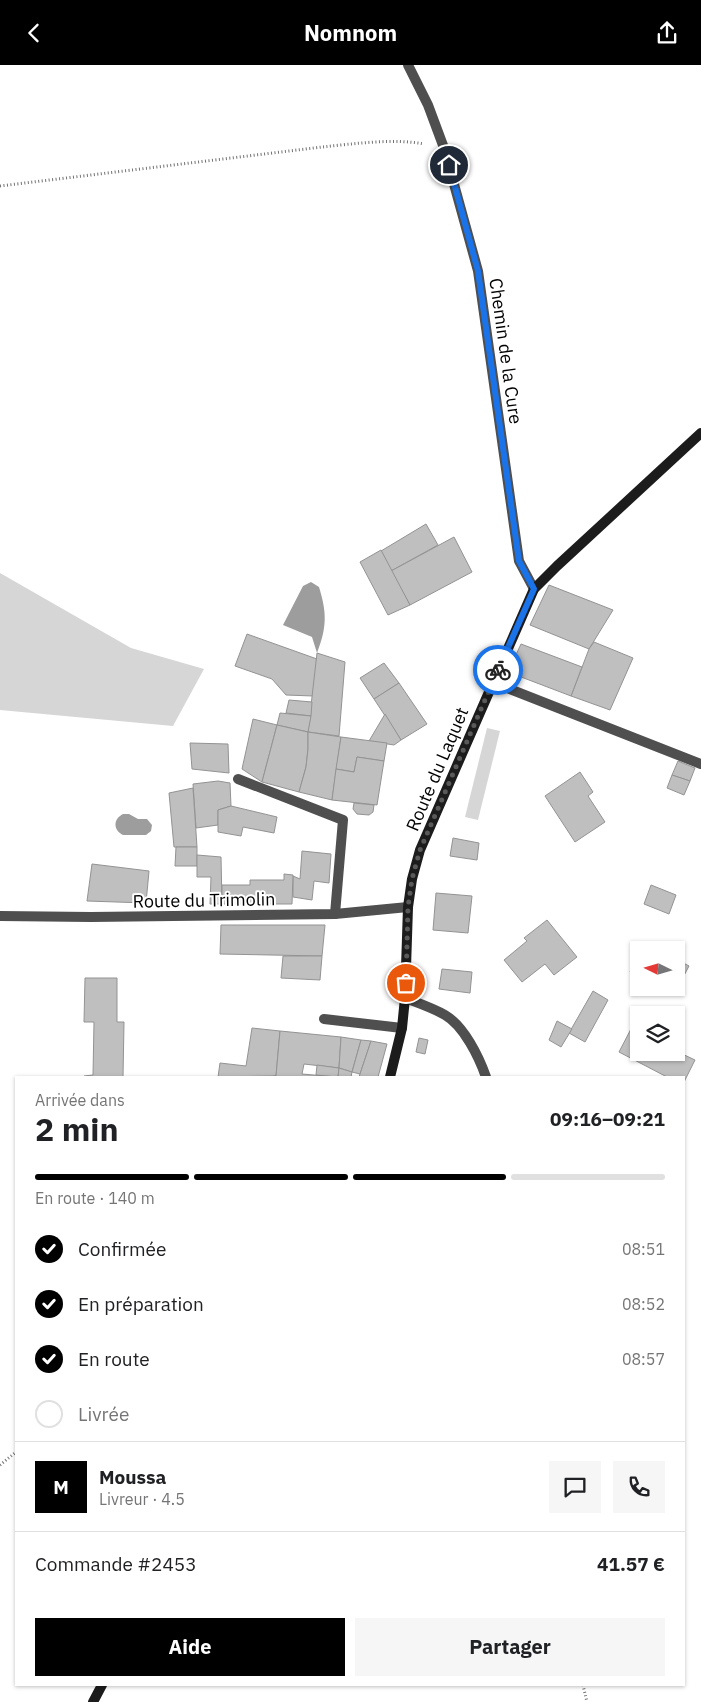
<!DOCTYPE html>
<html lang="fr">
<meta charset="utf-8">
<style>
:root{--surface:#fff;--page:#f6f6f6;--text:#202124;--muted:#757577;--line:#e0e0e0;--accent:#000}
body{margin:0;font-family:"IBM Plex Sans",sans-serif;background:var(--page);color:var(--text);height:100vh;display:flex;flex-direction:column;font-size:19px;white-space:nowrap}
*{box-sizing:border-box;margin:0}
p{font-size:16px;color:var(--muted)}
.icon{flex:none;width:28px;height:28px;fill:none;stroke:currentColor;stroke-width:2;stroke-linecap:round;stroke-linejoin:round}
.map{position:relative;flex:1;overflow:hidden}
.details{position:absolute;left:15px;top:1011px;width:670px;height:610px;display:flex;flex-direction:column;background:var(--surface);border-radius:0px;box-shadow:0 1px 4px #0004}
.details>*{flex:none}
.needle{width:32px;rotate:275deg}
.tools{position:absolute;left:630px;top:876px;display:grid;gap:10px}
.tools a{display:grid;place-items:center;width:55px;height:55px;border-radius:0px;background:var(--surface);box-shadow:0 1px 4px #0004;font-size:25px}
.pin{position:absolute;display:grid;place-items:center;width:42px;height:42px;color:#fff;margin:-21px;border:2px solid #fff;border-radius:50%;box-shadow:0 1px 5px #0007}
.courier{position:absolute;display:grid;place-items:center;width:50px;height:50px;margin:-25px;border:4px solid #1a73e8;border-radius:50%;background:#fff;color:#222;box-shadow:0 1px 6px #0007}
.head em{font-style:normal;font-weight:700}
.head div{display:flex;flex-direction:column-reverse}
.head{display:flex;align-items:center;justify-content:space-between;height:85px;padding:0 20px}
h1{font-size:32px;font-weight:700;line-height:38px}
.bar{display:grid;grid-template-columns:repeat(4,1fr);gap:8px 5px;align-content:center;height:60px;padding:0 20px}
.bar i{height:6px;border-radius:4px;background:var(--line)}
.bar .selected{background:var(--accent)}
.bar p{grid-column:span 4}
.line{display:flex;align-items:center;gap:12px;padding:0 20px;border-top:1px solid var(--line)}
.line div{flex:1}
.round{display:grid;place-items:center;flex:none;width:52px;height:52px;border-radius:0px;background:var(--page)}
ol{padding:0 20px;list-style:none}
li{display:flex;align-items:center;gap:15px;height:55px}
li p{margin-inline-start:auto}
li .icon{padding:5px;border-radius:50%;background:var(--accent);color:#fff;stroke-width:4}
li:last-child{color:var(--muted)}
li i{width:28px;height:28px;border:2px solid var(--line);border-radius:50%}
.button{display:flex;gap:10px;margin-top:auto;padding:10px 20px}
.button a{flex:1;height:58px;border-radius:0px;background:var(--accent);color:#fff;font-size:20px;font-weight:700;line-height:58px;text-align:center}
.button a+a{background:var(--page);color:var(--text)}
header{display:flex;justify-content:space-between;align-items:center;height:65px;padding:0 20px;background:var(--accent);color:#fff;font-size:22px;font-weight:700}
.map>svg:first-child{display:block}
.green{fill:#d6d6d6}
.water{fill:#9d9d9d}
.building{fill:#bfbfbf;stroke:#939393}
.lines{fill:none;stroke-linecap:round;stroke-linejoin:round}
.path{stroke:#717171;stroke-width:3;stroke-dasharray:1 2.5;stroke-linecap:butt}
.street{stroke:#4f4f4f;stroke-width:10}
.secondary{stroke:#1c1c1c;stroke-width:10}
.done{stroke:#595959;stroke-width:5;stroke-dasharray:0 9}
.route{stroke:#1a73e8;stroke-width:6}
.labels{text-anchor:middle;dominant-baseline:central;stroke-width:4;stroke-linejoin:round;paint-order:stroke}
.street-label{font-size:18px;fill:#000;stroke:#fff}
</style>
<header><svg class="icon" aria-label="back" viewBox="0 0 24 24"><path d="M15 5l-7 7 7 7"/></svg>Nomnom<svg class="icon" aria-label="share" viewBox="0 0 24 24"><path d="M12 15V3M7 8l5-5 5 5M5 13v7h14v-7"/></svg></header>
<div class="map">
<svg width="701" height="1637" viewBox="0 0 701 1637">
<rect width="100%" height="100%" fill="#fff"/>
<g class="green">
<path d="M0 508 131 583 204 604 173 661 0 645Z"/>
<path d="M487 663 500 666 478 755 465 752Z"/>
</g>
<g class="water">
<path d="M311 517 319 522C327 548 327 562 317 588L312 572 283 560 303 521Z"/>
<path d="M123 749H129L138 754H147L152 760 151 766 146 770H123C113 765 113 754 123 749Z"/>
</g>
<g class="building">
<path d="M426 459 438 480 391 506 381 486Z"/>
<path d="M454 472 472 507 410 540 391 506Z"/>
<path d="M381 485 410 540 388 550 360 497Z"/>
<path d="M549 520 613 545 589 584 530 560Z"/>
<path d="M247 569 317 594 313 631 286 630 272 614 235 601Z"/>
<path d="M594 577 633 593 610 645 571 631 589 584Z"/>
<path d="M521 579 582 602 571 631 508 607Z"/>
<path d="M317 588 345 597 339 671 308 667Z"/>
<path d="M384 598 399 618 374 634 360 613Z"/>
<path d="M399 618 427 659 401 675 374 634Z"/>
<path d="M289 635 312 637 311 651 286 648Z"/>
<path d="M280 648 311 651 308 667 277 660Z"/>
<path d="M385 649 401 675 394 680 369 676Z"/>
<path d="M253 654 277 660 262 717 242 704Z"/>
<path d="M277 660 308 667V684L306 702 299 727 262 717Z"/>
<path d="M308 667 341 672 332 735 299 727 306 702 308 684Z"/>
<path d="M341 672 387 678 384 696 357 692 354 707 336 704Z"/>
<path d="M190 678 228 679 229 708 192 704Z"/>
<path d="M357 692 384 696 377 740 332 735 336 704 354 707Z"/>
<path d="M678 696 695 703 690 716 672 710Z"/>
<path d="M580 707 593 727 588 731 605 757 575 777 545 731Z"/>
<path d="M672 710 690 716 684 730 667 723Z"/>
<path d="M218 716 230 718 231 741 218 745V760L196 763 193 719Z"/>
<path d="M193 723 197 782H174L169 728Z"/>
<path d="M354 738 374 740 373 747 369 750 357 749 353 744Z"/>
<path d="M231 741 277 752 274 768 243 762 241 771 218 767V745Z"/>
<path d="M453 773 479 778 477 795 450 791Z"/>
<path d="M176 782H197V801H175Z"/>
<path d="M302 786 331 789 329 818 314 816 312 835 293 832V811L300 814Z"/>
<path d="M197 790 221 792 222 839H210L211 812H197Z"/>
<path d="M92 799 149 806 146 838 87 836Z"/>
<path d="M284 809 293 810 292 839H222V820H250V815H284Z"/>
<path d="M651 820 676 830 669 849 644 839Z"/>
<path d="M436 828 472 831 468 868 433 865Z"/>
<path d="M547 855 577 892 554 910 545 899 522 917 504 895 527 876 524 873Z"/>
<path d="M221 860H325L322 891 220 889Z"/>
<path d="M646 877 660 885H642Z"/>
<path d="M283 891H322L320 915 281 913Z"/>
<path d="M639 891V911L630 907Z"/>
<path d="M676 894 689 901 679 920 676 918Z"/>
<path d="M442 904 472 907 470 928 439 924Z"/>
<path d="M85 913H117V957H124L123 1012H84V1011L93 1010 94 957H84Z"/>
<path d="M593 926 608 935 585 977 569 968Z"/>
<path d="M557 956 572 964 561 982 549 975Z"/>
<path d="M632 962 639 966V988H676V986L695 995 684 1017V1012H667L619 987Z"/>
<path d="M252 963 280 966 276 1011 218 1012 220 998 246 1001Z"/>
<path d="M280 966 341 972 339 1003 304 999 302 1009 336 1012H268L276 1011Z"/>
<path d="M341 972 361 975 352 1007 339 1003Z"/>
<path d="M419 973 428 975 425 989 416 987Z"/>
<path d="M361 975 371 976 360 1009 352 1007Z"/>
<path d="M371 976 387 979 378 1012H359Z"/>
<path d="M317 1000 339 1003 338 1012 316 1010Z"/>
<path d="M339 1003 352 1007 351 1012H338Z"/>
</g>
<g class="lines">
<g class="path">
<path d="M0 121 322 82C353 79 393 73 424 79"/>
<path d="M0 1400 16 1387"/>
<path d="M583 1620 587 1637"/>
</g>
<g class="street">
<path d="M408 0 428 40 444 83 478 206 519 496 534 524"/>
<path d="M492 617 701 699"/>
<path d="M238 714 343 755 335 849"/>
<path d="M0 851 91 852 335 849 408 842"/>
<path d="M405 933C418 938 433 943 445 950 464 961 479 992 486 1012"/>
<path d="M324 954 402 963"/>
</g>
<g class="secondary">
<path d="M390 1012 402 963 405 933 408 842 412 814 420 785 534 524 557 501 701 368"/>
<path d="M93 1637 102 1620"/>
</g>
</g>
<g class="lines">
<path class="done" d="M406 918 408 842 412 814 420 785 498 605"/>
<path class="route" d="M449 100 478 206 519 496 534 524 498 605"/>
</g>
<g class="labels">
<g class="street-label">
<text transform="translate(506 286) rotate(82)">Chemin de la Cure</text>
<text transform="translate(437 704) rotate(-67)">Route du Laquet</text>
<text transform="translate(204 835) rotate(-1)">Route du Trimolin</text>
</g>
</g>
</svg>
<div class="tools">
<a><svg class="needle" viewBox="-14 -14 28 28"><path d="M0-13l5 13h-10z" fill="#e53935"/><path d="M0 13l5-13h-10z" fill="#757577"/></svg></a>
<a><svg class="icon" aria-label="layers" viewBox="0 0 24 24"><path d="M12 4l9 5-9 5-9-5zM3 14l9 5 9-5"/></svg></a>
</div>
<div class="pin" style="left:406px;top:918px;background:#ea580c"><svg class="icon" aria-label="bag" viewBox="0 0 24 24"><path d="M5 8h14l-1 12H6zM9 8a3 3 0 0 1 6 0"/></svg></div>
<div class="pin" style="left:449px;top:100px;background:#1f2937"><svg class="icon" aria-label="home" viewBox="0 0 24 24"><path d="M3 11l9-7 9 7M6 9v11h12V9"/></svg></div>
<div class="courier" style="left:498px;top:605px"><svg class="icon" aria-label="bike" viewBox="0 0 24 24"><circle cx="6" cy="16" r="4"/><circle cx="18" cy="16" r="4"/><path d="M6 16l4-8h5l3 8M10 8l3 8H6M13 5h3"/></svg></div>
<section class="details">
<div class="head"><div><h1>2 min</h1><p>Arrivée dans</p></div><em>09:16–09:21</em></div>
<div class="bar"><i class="selected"></i><i class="selected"></i><i class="selected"></i><i></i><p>En route · 140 m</p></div>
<ol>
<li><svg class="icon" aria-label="check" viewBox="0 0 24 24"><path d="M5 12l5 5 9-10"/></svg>Confirmée<p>08:51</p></li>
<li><svg class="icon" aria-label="check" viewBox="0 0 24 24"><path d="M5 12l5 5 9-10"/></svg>En préparation<p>08:52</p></li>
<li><svg class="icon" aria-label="check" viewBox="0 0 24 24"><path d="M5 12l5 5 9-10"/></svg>En route<p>08:57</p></li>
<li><i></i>Livrée</li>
</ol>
<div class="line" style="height:90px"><b class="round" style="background:var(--accent);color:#fff">M</b><div><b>Moussa</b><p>Livreur · 4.5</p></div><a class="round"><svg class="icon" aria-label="chat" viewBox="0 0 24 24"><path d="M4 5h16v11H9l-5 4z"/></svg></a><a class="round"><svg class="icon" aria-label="phone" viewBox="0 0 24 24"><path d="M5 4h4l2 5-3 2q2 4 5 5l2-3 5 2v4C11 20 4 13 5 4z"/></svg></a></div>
<div class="line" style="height:65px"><div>Commande #2453</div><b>41.57 €</b></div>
<div class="button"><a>Aide</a><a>Partager</a></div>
</section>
</div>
